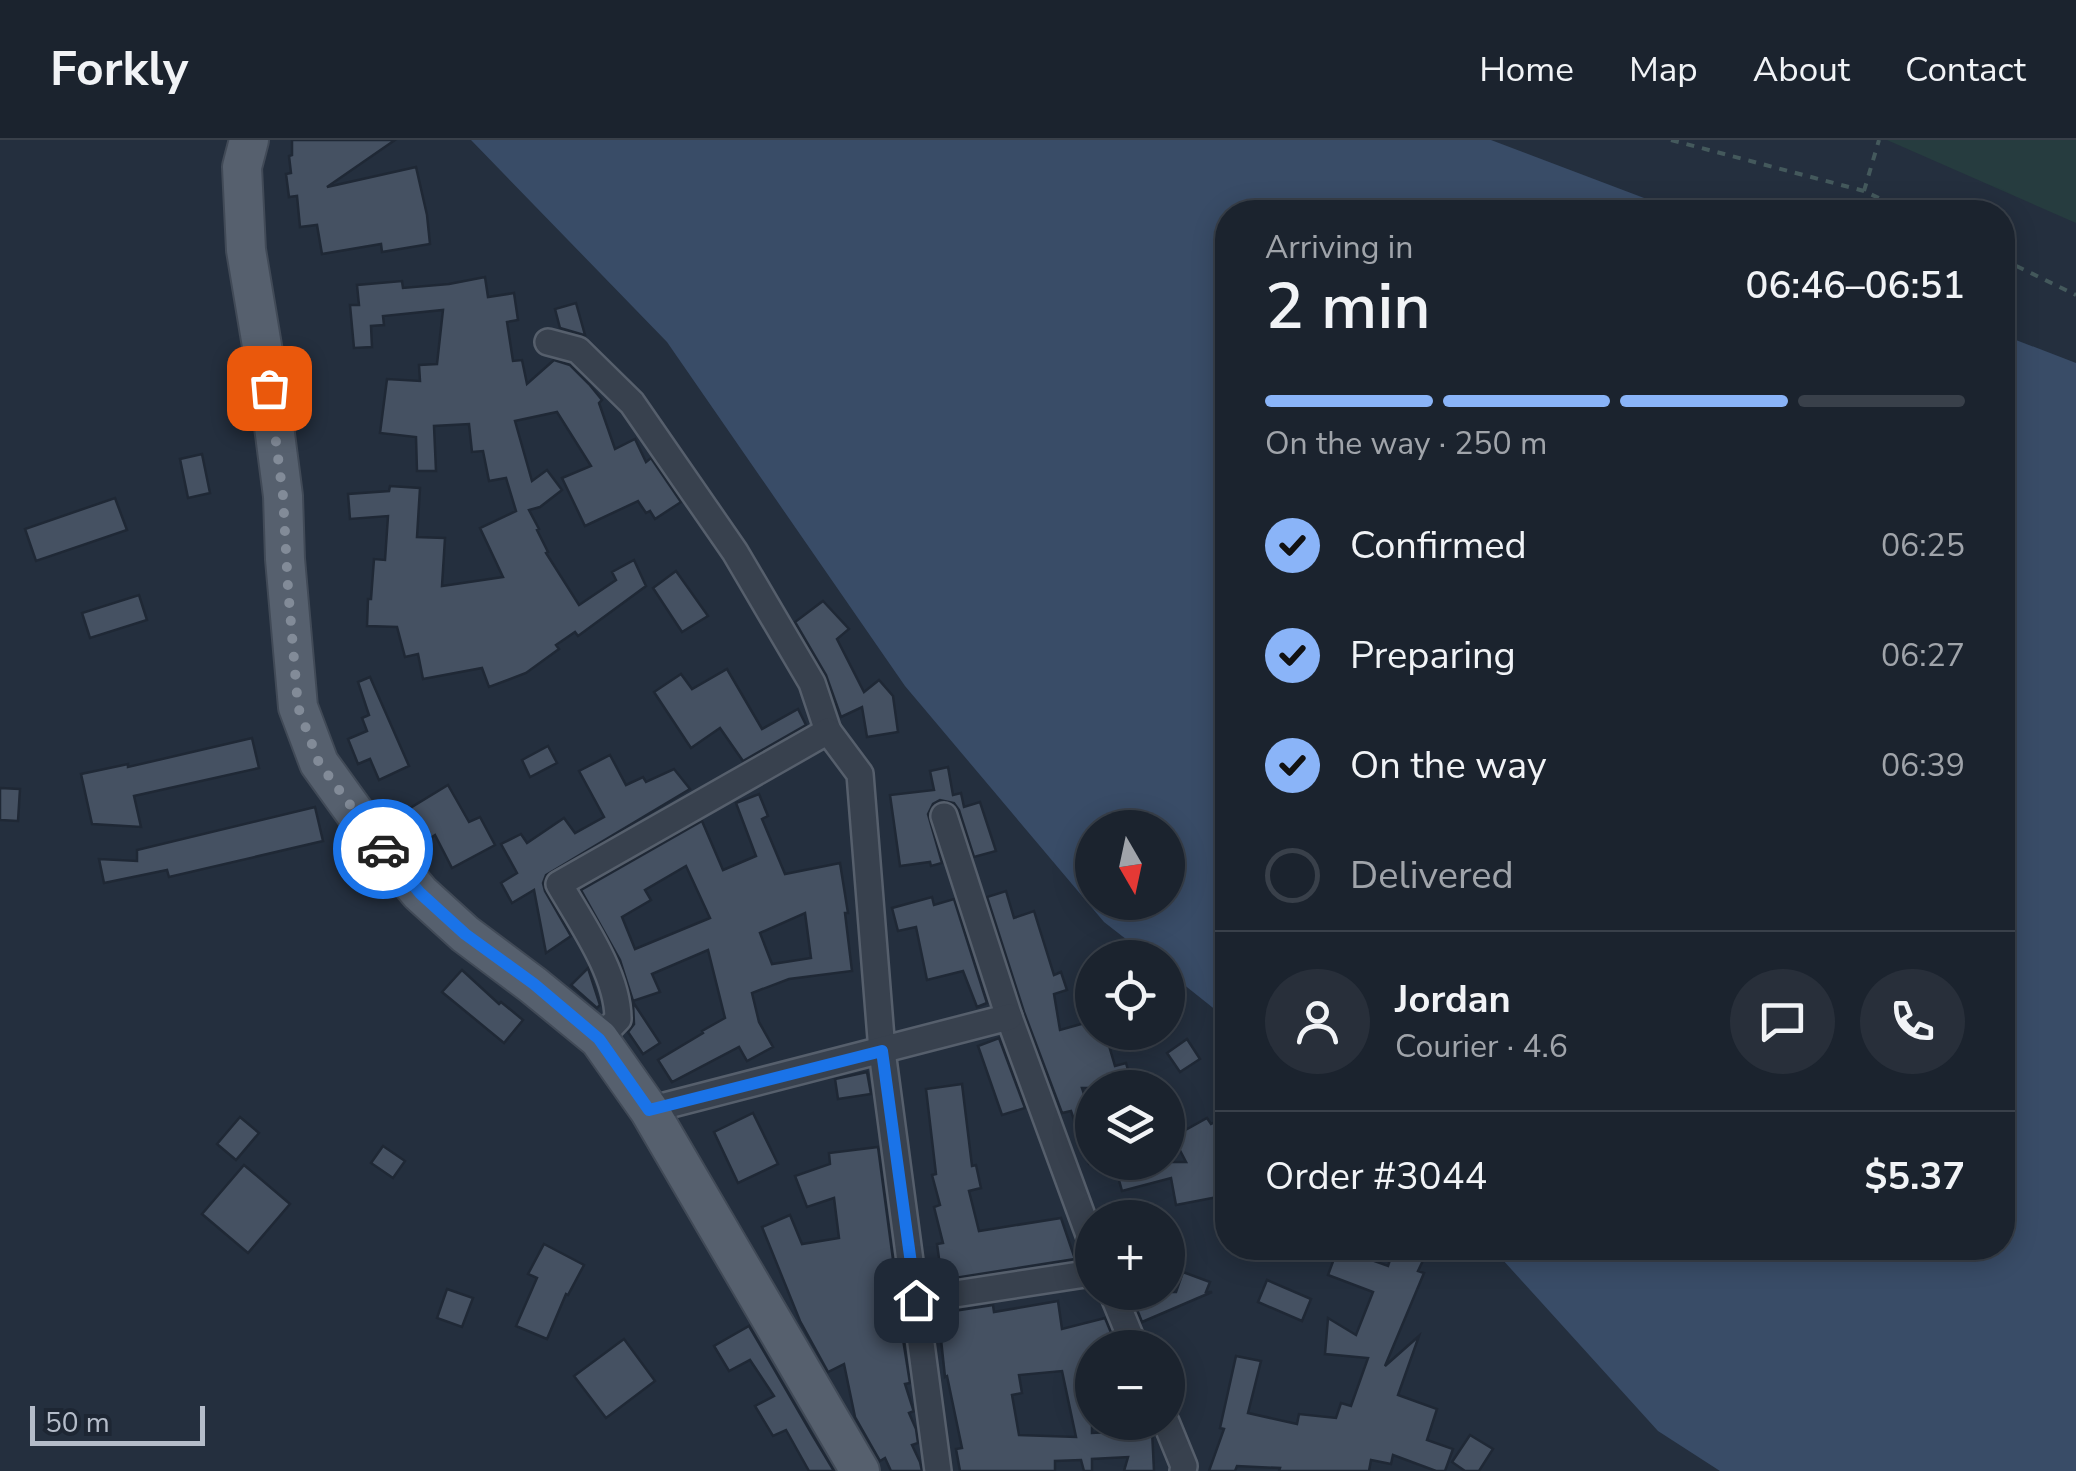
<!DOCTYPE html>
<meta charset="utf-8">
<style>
:root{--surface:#1b232e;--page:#282f3a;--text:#f1f3f6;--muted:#a0a4aa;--line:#39404a;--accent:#8ab4f8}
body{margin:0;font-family:"Nunito Sans",sans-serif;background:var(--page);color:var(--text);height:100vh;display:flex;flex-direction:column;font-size:38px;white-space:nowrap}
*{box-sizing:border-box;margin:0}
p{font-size:32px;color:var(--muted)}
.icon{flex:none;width:55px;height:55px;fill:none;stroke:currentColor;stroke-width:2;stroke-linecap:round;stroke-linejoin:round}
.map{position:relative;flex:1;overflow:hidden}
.drawer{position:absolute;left:1215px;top:60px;width:800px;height:1060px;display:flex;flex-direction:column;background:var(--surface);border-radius:40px;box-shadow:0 5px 25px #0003,0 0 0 2px var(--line)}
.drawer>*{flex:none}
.needle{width:65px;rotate:171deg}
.buttons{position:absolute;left:1075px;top:670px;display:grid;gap:20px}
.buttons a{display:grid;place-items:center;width:110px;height:110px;border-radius:50%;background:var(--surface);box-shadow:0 5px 25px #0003,0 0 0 2px var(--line);font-size:50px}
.scale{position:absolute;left:30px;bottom:25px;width:175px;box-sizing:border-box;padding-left:10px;border:5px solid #b4bcc9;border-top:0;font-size:28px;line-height:35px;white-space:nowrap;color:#b4bcc9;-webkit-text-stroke:8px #1d2633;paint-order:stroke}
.pin{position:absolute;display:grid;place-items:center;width:85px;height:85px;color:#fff;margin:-42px;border-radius:20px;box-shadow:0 5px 15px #0006}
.courier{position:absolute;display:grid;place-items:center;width:100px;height:100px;margin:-50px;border:8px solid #1a73e8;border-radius:50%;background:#fff;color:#222;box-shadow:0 2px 12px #0007}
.head em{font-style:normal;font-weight:600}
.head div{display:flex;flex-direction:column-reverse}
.head{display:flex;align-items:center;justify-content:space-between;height:170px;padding:0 50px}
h1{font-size:65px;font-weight:600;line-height:75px}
.bar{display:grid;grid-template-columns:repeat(4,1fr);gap:15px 10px;align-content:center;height:120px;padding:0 50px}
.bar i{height:12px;border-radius:8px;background:var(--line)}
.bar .selected{background:var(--accent)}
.bar p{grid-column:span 4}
.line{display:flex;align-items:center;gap:25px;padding:0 50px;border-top:2px solid var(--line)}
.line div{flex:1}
.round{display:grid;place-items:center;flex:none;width:105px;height:105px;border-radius:52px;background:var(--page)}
ol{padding:0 50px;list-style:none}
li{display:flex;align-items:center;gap:30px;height:110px}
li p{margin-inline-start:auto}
li .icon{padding:10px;border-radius:50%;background:var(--accent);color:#111;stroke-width:4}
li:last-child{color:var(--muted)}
li i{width:55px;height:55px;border:5px solid var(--line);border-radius:50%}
header{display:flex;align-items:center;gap:60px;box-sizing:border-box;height:140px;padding:0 50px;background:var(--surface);border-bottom:2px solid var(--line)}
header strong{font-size:48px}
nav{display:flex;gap:55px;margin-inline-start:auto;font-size:35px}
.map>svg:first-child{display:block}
.green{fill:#263c3f}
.water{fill:#394c67;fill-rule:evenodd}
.building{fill:#455162;stroke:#1f2835;stroke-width:2.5;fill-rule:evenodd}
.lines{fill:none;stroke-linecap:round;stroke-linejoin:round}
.street-casing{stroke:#565f6c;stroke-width:30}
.primary-casing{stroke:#414a57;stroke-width:42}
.path{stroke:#44595c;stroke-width:4;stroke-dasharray:8 8;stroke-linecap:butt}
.street{stroke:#38414e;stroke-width:25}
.primary{stroke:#56606e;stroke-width:38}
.done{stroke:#828b98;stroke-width:10;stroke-dasharray:0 18}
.route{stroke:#1a73e8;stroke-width:12}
</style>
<header>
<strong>Forkly</strong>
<nav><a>Home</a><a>Map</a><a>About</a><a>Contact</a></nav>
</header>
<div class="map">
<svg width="2076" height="1331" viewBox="0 0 2076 1331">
<rect width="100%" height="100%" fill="#242f3e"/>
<path class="green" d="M1887 0H2076V83Z"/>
<g class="water">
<path d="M471 0H1491L1681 72H1228L1227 879 1168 832V818L1149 817 1104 782 905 546 667 202ZM1092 688H1168V762H1092Z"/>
<path d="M2003 195 2076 223V1331H1720L1658 1291 1492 1108H2002Z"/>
</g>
<g class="building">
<path d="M292 0H395L327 47 416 27 427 75 430 104 382 112 381 104 322 114 317 85 300 87 297 56 289 57 286 34 291 33 289 16 292 15Z"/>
<path d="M485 137 488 157 514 153 518 180 507 182 513 221 522 220 527 244 554 220 570 225 589 244 602 260 599 263 615 309 635 299 646 322 651 318 681 362 655 379 650 371 646 373 638 361 585 386 562 338 591 326 557 272 515 281 532 341 547 330 562 350 540 367 529 370 539 389 537 390 548 412 546 413 579 465 616 440 612 432 634 420 646 446 578 496 575 492 556 505 559 509 526 533 489 547 482 528 423 539 418 514 405 517 397 487 367 486 368 459H371L374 419 385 420 388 376 350 379 348 354 389 351 390 346 420 348 417 397 445 398 442 446 503 437 480 388 516 371 506 338 489 341 483 311 472 312 469 284 434 286 436 331H417L416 297 380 293 387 239 420 241 419 225 437 224 443 170 383 176 384 185 371 186 372 207 354 208 350 165H359L357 145 402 141 403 148 449 144Z"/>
<path d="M576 163 585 195H584L560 188 555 169Z"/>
<path d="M202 314 210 353 188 358 180 319Z"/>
<path d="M115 358 127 390 36 421 25 389Z"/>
<path d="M676 431 708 476 682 492 653 448Z"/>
<path d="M139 455 147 480 90 498 82 473Z"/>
<path d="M823 461 849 489 837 499 864 552 879 540 893 556 898 592 867 597 862 567 841 577 826 535 795 482Z"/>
<path d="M727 529 762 589 798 569 806 585 743 621 720 588 691 608 654 552 681 534 692 549Z"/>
<path d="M370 537 409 626 379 640 370 619 358 624 348 599 367 591 362 578 369 575 358 542Z"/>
<path d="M252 598 259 628 134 656 141 687 92 684 81 634 128 624V627Z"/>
<path d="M548 606 557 623 530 637 522 620Z"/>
<path d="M610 615 626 645 643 637 646 642 674 629 690 649 546 735 543 743 545 751 571 796 546 813 534 750 512 763 501 743 517 733 501 704 521 694 527 703 564 678 575 693 604 677 579 631Z"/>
<path d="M948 627 953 655 961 653 964 667 980 662 996 711 974 717 959 670 954 663 940 660 933 664 928 674 942 723 931 726 930 722 900 726 890 655 934 650 930 631Z"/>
<path d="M448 645 469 682 480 677 495 705 452 728 435 695 426 701 407 670Z"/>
<path d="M0 648 20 649 18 681 0 680Z"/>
<path d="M759 654 768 676 762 679 785 734 840 723 848 773H845L852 831 789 839 752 853 759 882 773 907 747 921 739 907 672 942 658 920 703 893 702 891 725 878 708 810 652 834 660 852 633 861 620 820 581 750 702 681 723 730 756 716 736 663ZM686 726 710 778 635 809 622 777 651 760 645 750ZM805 773 811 818 772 824 760 793Z"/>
<path d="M315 667 323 701 169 737 167 730 104 743 99 719 137 721V710Z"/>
<path d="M1006 751 1014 778 1034 771 1054 835 1061 832 1067 850 1054 854 1060 890 1092 881V892H1105L1115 926 1126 923 1132 944 1121 948H1082L1092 978V1024H1089L1071 971 1062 973 1056 957 1024 872 987 757Z"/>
<path d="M932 757 934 765 954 759 987 863 977 867 963 831 927 840 916 787 898 791 892 768Z"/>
<path d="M588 828 600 865 597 868 571 845Z"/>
<path d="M462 830 499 864 501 862 523 880 504 903 442 852Z"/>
<path d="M633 862 660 903 643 914 628 892 634 884Z"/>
<path d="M999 898 1025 968 1002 975 978 906Z"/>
<path d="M1187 899 1200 919 1180 932 1167 913Z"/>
<path d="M867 932 871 954 838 959 835 939Z"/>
<path d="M962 944 972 1026 976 1025 981 1048 969 1051 979 1091 1061 1078 1075 1119 942 1140 937 1104 943 1103 934 1067 940 1065 932 1035 936 1034 926 949Z"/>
<path d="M753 973 778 1024 738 1043 714 992Z"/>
<path d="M1228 976V1055L1176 1065 1171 1038 1122 1051 1114 1022H1186L1173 997 1207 978 1211 984Z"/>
<path d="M240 977 259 993 236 1020 217 1004Z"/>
<path d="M383 1006 405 1021 393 1038 371 1023Z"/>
<path d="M878 1007 896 1142 894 1143 910 1243 905 1244 913 1269 914 1271 909 1273 916 1289 918 1303 912 1305 920 1322 922 1331H891L885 1318 880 1321 855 1277 844 1224 828 1232 800 1181 762 1087 790 1075 802 1104 839 1098 834 1058 807 1067 795 1036 830 1024 829 1013Z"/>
<path d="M244 1025 290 1064 248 1113 202 1074Z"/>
<path d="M544 1104 584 1125 568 1155 566 1154 547 1199 516 1186 537 1138 528 1134Z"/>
<path d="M1338 1108 1388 1126 1394 1108H1429L1418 1131 1424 1133 1385 1226 1419 1196 1398 1255 1437 1269 1427 1300 1453 1309 1445 1331H1436L1393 1315 1391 1324 1371 1320 1369 1331H1279L1280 1328 1237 1326 1235 1331H1209L1224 1289 1220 1288 1236 1216 1261 1221 1248 1273 1297 1284 1299 1274 1336 1278 1341 1263 1351 1266 1368 1218 1325 1214 1328 1178 1356 1195 1373 1152 1328 1135Z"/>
<path d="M1183 1132 1210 1142 1206 1152H1212L1142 1182 1130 1152H1176Z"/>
<path d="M1267 1140 1311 1159 1302 1181 1258 1162Z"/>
<path d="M447 1149 473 1158 462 1187 437 1178Z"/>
<path d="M1058 1161 1062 1189 1105 1178 1112 1195 1113 1204 1092 1208V1293L1152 1290 1154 1331H1124L1128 1317 1092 1319V1331H1084L1081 1320 1055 1321V1331H960L956 1309 962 1308 947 1236 945 1237 939 1181 948 1180 947 1172 993 1165 994 1172ZM1062 1231 1076 1297 1019 1295 1012 1255 1022 1253 1019 1235Z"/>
<path d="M749 1186 813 1296 834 1331H809L786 1290 773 1296 755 1266 774 1256 750 1220 729 1231 714 1206Z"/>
<path d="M624 1199 655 1241 606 1278 574 1236Z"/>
<path d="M1470 1295 1493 1309 1479 1331H1465L1452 1322Z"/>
</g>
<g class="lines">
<g class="street-casing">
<g id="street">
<path d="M548 202 578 210 632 263 735 412 812 543 828 591"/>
<path d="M944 676 1009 877 1092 1103"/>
<path d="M599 899 618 879C618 834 581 782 559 744L828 591 860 634 882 911 938 1331"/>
<path d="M649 970 1009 877"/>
<path d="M1112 1152 1135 1208"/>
<path d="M916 1160 1092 1133"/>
<path d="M1166 1282 1184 1326 1183 1331"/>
</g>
</g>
<g class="primary-casing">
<path id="primary" d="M249 0 242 27 246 110 269 248 283 356 285 419 298 567 319 623 368 691 420 753 465 794 533 845 599 899 649 970 860 1331"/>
</g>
<g class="path">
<path d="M1671 0 1864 51 1908 72"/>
<path d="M1864 51 1879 0"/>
<path d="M2002 119 2076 155"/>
</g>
<use href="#street" class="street"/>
<use href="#primary" class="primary"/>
</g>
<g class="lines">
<path class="done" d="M269 248 283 356 288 448 298 567 319 623 383 709"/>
<path class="route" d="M383 709 420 753 465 794 534 844 599 899 649 970 882 911 916 1160"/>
</g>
</svg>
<div class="buttons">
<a><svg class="needle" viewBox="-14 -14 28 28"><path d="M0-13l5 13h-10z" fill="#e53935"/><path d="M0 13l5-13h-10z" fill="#a0a4aa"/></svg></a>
<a><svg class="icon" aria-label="locate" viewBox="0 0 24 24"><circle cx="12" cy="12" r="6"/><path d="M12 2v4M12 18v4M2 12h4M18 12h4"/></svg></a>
<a><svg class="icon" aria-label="layers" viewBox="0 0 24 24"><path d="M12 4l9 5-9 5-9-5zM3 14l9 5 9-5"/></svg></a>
<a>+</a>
<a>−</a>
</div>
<div class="scale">50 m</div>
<div class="pin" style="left:269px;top:248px;background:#ea580c"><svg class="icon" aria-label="bag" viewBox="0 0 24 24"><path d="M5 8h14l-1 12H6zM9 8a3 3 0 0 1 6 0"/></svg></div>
<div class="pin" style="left:916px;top:1160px;background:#1f2937"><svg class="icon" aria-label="home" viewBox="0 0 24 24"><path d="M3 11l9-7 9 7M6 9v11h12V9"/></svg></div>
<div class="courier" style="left:383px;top:709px"><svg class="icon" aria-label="car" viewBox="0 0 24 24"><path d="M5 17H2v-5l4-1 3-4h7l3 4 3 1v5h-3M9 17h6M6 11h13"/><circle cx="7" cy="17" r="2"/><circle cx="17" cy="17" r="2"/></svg></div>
<section class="drawer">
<div class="head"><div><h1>2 min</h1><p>Arriving in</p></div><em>06:46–06:51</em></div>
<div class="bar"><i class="selected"></i><i class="selected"></i><i class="selected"></i><i></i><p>On the way · 250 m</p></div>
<ol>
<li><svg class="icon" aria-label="check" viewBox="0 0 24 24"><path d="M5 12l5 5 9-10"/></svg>Confirmed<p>06:25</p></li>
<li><svg class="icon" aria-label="check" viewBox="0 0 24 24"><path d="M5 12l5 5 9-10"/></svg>Preparing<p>06:27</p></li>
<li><svg class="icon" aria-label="check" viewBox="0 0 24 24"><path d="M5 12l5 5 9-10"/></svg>On the way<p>06:39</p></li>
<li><i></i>Delivered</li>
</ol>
<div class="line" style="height:180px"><a class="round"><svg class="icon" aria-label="person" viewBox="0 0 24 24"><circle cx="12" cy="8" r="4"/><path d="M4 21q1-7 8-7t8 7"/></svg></a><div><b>Jordan</b><p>Courier · 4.6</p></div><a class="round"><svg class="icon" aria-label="chat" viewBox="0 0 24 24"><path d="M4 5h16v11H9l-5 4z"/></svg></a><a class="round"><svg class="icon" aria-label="phone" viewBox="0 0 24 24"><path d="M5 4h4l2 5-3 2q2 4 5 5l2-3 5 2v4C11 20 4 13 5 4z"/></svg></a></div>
<div class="line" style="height:130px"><div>Order #3044</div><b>$5.37</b></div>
</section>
</div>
